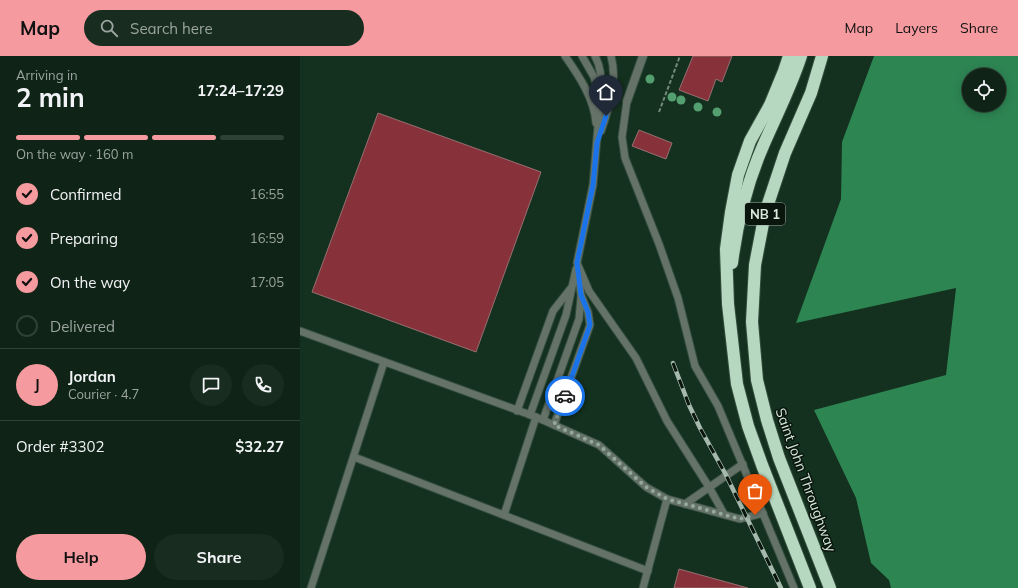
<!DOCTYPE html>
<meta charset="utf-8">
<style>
:root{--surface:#0f2416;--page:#182c1f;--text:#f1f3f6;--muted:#9ba4a1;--line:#2f4135;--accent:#f59b9f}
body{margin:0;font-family:Mulish,sans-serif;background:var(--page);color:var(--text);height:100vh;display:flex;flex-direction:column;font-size:15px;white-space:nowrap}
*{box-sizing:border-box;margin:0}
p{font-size:13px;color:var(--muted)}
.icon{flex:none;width:22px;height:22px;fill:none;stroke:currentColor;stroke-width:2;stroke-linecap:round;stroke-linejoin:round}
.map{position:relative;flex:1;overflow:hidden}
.panel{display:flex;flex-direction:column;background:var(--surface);width:300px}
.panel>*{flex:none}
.controls{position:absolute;left:662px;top:12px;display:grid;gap:8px}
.controls a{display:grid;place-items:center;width:44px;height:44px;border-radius:50%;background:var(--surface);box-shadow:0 2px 10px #0003,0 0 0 1px var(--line);font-size:20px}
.pin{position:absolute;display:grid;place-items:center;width:34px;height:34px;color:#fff;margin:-41px -17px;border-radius:50% 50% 50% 0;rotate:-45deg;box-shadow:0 0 4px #0007}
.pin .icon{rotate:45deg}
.courier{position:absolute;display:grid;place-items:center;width:40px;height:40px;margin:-20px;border:3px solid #1a73e8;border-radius:50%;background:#fff;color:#222;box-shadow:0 1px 5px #0007}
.head em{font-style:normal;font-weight:700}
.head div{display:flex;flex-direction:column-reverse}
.head{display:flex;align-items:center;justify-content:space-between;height:68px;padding:0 16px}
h1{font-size:26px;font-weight:700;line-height:30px}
.bar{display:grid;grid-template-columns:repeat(4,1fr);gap:6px 4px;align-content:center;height:48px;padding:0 16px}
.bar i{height:5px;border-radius:3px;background:var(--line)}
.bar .active{background:var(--accent)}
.bar p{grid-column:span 4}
.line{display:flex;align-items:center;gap:10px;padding:0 16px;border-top:1px solid var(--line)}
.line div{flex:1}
.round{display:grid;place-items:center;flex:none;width:42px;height:42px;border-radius:21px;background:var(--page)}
ol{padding:0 16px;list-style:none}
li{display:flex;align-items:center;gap:12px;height:44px}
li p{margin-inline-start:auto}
li .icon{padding:4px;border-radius:50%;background:var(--accent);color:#111;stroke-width:4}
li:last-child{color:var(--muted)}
li i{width:22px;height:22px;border:2px solid var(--line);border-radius:50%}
.action{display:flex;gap:8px;margin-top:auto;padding:8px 16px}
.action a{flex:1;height:46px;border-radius:24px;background:var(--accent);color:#111;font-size:16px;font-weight:700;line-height:46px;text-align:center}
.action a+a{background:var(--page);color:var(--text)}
header{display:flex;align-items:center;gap:24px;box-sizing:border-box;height:56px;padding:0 20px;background:var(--accent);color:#111}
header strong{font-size:19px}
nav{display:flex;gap:22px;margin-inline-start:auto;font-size:14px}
.search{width:280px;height:36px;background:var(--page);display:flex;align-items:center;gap:10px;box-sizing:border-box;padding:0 14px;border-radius:22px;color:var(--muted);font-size:15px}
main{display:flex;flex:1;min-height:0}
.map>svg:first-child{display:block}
.water{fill:#2d8552;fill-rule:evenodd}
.building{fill:#87323b;stroke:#967071}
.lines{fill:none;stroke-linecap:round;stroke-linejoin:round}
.service-casing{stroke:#344e3d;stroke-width:9}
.tertiary-casing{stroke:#344e3d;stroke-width:10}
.motorway-casing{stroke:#344e3d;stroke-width:14}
.path{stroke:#738a7a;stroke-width:2;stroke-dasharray:4 2;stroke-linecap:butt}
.service{stroke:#657268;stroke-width:7}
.tertiary{stroke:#657268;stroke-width:8}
.motorway{stroke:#b7d8c0;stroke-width:12}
.rail-casing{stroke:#a6baab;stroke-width:4.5}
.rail{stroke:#09150d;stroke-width:3;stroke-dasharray:9;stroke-linecap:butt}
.tree{fill:#549f6f}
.done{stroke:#94a99a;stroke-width:4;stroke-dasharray:0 7.2}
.route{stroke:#1a73e8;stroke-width:5}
.labels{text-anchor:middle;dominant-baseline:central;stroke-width:3;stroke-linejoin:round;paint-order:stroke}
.shield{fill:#09150d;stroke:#9baa9f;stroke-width:1}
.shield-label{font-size:13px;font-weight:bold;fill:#d9eadd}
.street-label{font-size:14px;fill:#d9eadd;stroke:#09150d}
</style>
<header>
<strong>Map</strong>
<div class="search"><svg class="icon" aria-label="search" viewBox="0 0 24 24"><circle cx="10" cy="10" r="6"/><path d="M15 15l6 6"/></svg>Search here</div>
<nav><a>Map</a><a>Layers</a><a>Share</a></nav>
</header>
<main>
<section class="panel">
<div class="head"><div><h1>2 min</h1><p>Arriving in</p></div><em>17:24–17:29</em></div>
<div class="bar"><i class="active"></i><i class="active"></i><i class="active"></i><i></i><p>On the way · 160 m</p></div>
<ol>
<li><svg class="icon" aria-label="check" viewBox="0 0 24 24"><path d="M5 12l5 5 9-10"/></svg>Confirmed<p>16:55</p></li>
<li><svg class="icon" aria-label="check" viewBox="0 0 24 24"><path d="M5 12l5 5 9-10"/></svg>Preparing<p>16:59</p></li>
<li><svg class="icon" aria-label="check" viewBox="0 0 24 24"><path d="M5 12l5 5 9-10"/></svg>On the way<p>17:05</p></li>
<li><i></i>Delivered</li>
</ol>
<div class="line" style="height:72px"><b class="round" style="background:var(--accent);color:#111">J</b><div><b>Jordan</b><p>Courier · 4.7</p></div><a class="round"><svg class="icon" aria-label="chat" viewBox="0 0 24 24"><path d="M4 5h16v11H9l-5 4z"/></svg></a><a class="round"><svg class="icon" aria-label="phone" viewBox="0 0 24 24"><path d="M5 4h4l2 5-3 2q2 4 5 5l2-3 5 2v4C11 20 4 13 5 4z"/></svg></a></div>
<div class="line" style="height:52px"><div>Order #3302</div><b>$32.27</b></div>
<div class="action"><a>Help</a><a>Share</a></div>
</section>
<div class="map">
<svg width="718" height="532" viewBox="0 0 718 532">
<rect width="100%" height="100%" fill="#14301e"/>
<path class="water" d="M574 0H718V532H591L589 524 571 507 556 442 514 354 646 319 656 232 496 267 541 143 542 86ZM669 19H699V49H669Z"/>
<g class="building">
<path d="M393 0H432L422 26 416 23 408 45 379 34Z"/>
<path d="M78 57 241 116 176 296 12 236Z"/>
<path d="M339 74 372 87 366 103 332 90Z"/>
<path d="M379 513 448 532H374Z"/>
</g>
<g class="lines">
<g class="service-casing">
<g id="service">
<path d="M265 0C279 20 294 42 296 67"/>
<path d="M282 0 294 21 300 46 293 129 277 207 289 235 336 302 367 365 409 431 424 458"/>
<path d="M295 0C302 13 301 24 301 38"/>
<path d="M327 45 322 81 325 102 359 188 378 242 395 310 418 350 494 532"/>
<path d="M301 75C309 52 318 25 311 0"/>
<path d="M0 275 236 361 299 389 346 431 367 443 440 463 463 457"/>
<path d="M217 355 253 255 271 232"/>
<path d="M230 359 266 259 276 213"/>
<path d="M243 364 279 263 281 241"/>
<path d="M254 369 290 269 288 256 281 239 278 215"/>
<path d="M54 401 348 515"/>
<path d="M385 448 443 408"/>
<path d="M204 459 236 361"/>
<path d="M11 532 84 306"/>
<path d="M343 532 367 443"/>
</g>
</g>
<g class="tertiary-casing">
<path id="tertiary" d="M327 45 343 0"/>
</g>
<g class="motorway-casing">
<g id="motorway">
<path d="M489 0 484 15 470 49 450 85 438 119 431 156 426 193 428 248 437 328 448 370 462 409 510 532"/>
<path d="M522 0 511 37 485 97 465 157 455 209 452 266 457 324 467 364 479 402 530 532"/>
<path d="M432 207C437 167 447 127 463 90 476 60 491 31 501 0"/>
</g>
</g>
<path class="path" d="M359 56 380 0"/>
<use href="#service" class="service"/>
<use href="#tertiary" class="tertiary"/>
<use href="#motorway" class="motorway"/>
<g class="rail-casing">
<path id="rail" d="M373 307 389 349 400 372 426 419 481 532"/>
</g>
<use href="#rail" class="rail"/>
</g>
<g class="tree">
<circle cx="350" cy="23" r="4.5"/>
<circle cx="372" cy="41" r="4.5"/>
<circle cx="381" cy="44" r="4.5"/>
<circle cx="398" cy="51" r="4.5"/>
<circle cx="417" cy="56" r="4.5"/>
</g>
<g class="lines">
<path class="done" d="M265 340 254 369 299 389 346 431 367 443 440 463 455 459"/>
<path class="route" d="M265 340 290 269 288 256 281 239 277 207 293 129 297 87 306 60"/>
</g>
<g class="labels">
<rect class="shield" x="445" y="147" width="40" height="22" rx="3"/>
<g class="shield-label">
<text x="465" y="158">NB 1</text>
</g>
<g class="street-label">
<text transform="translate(506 424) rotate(70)">Saint John Throughway</text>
</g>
</g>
</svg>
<div class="controls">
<a><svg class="icon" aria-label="locate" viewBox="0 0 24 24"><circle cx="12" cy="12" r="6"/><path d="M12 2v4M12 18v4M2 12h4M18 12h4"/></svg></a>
</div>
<div class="pin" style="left:455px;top:459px;background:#ea580c"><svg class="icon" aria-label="bag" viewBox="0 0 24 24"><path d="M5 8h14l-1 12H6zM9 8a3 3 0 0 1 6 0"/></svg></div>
<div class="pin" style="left:306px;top:60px;background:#1f2937"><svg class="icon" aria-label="home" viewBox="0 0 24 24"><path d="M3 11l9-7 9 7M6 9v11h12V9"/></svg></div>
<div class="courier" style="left:265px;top:340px"><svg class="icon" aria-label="car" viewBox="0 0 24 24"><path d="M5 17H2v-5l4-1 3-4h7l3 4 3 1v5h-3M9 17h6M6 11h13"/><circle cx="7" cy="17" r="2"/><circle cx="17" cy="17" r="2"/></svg></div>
</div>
</main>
